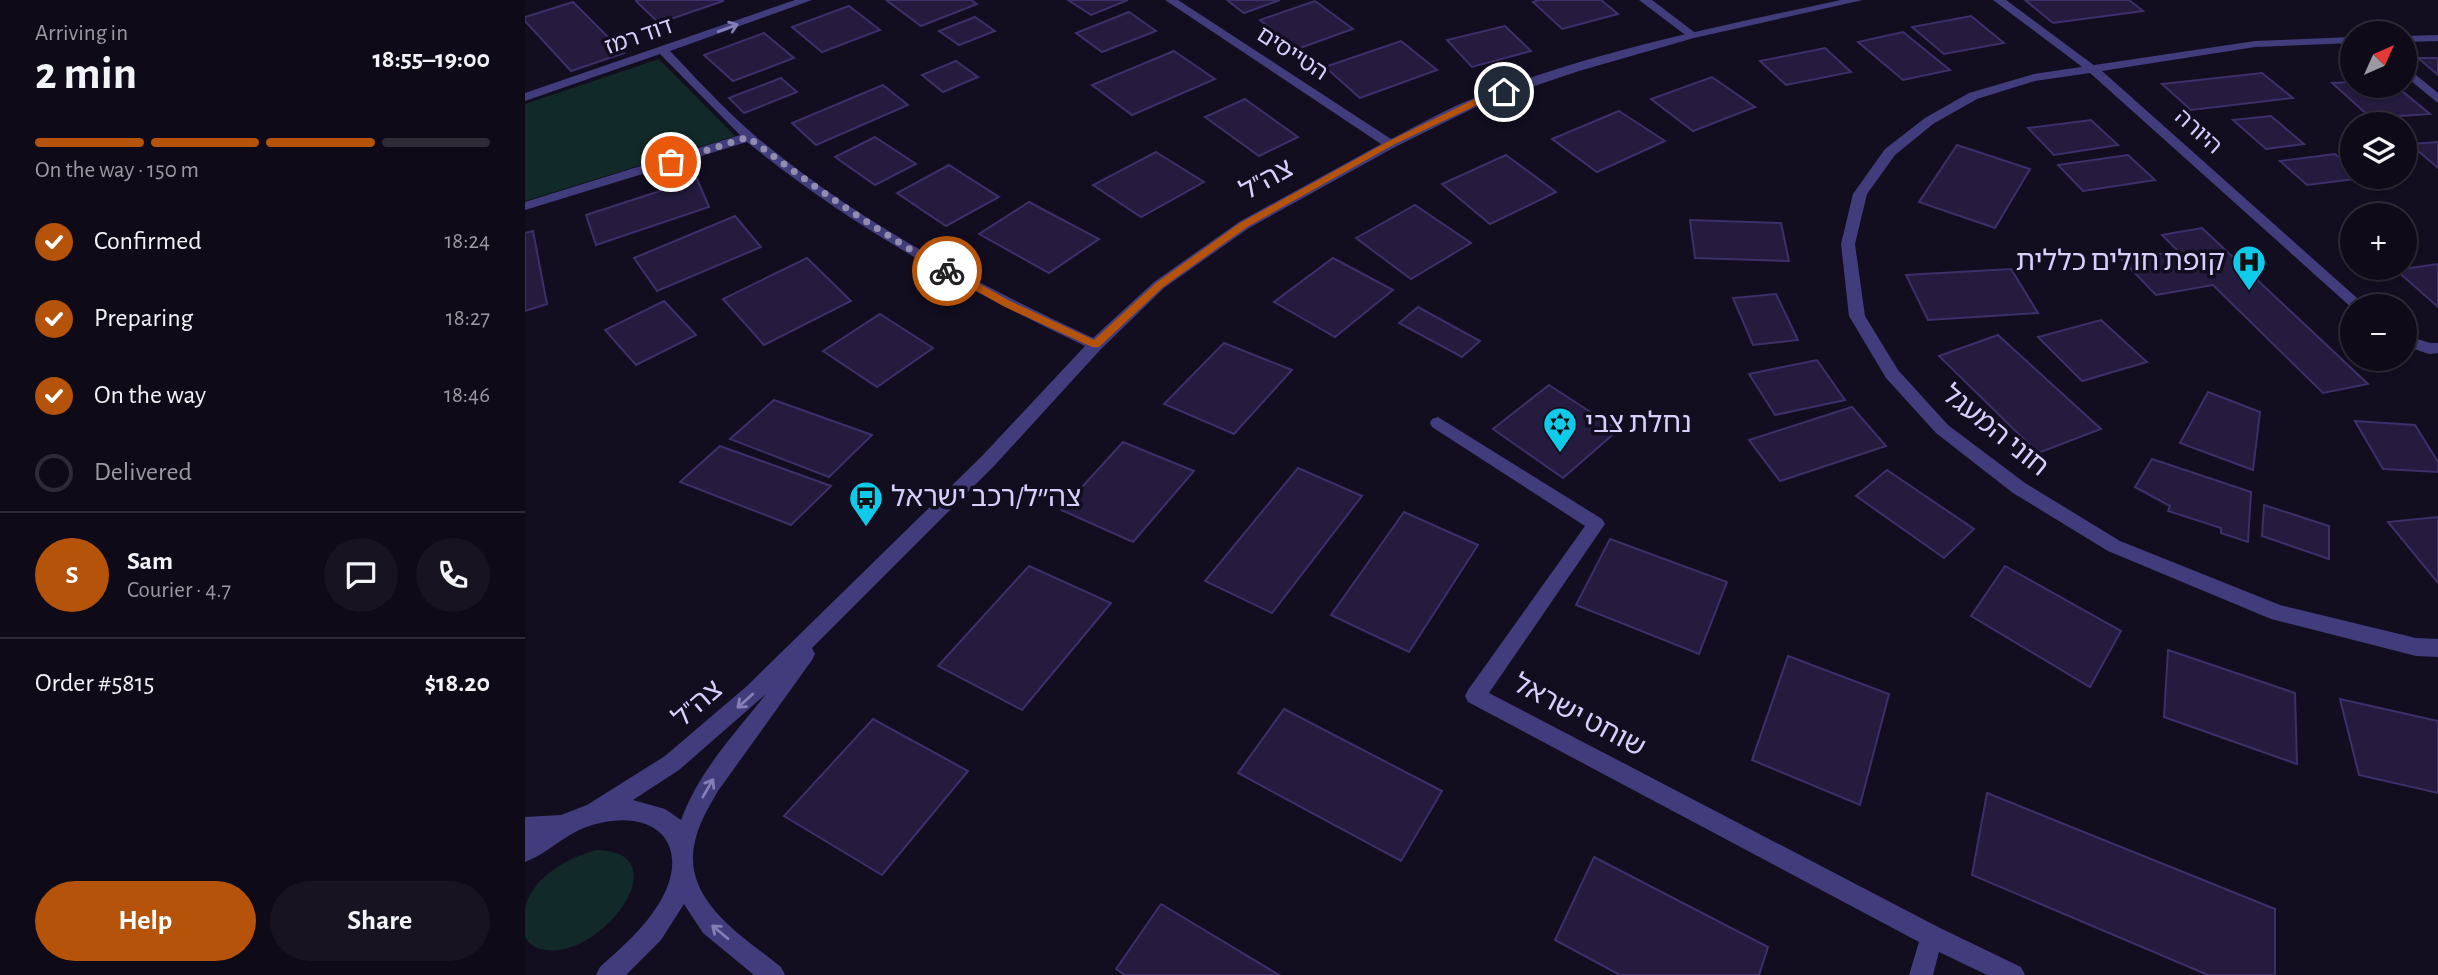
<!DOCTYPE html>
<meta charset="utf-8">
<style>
:root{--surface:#0e0a18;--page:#171321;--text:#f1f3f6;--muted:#9b9aa2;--line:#2e2b37;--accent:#b45309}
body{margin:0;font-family:"Alegreya Sans","Noto Sans Hebrew",sans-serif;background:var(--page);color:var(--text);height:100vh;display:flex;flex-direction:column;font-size:26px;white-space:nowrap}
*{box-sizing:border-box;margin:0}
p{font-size:23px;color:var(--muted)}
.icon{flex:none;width:38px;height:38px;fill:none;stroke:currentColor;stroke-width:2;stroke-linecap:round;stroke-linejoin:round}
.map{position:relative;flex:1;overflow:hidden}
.side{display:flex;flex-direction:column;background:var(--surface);width:525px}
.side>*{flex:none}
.needle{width:46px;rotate:45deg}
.controls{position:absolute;left:1815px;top:21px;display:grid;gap:14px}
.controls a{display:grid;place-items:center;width:77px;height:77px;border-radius:50%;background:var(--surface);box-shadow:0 2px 5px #0004,0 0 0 2px var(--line);font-size:35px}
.pin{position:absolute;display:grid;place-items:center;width:60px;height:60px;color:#fff;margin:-30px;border:4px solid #fff;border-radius:50%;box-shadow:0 2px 7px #0007}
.courier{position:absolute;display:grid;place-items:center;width:70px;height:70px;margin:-35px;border:5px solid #b45309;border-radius:50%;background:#fff;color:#222;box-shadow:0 2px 9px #0007}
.headline em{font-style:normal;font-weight:600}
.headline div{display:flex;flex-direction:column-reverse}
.headline{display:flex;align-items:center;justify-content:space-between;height:119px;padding:0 35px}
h1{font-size:46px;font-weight:600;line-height:52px}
.bar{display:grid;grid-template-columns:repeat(4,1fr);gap:10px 7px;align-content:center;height:84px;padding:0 35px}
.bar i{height:9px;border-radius:5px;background:var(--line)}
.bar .current{background:var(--accent)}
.bar p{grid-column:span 4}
.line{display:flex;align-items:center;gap:18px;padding:0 35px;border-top:2px solid var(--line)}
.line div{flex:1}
.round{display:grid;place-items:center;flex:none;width:74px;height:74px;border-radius:37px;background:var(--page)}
ol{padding:0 35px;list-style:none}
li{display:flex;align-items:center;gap:21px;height:77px}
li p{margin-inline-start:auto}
li .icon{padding:7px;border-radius:50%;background:var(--accent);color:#fff;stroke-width:4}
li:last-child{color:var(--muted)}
li i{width:38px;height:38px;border:4px solid var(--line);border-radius:50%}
.action{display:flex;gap:14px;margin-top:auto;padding:14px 35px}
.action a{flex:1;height:80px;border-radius:42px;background:var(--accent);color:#fff;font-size:28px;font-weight:600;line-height:80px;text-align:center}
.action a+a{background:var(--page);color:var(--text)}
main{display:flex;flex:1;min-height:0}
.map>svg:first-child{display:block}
.green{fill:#122929}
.building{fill:#241b3f;stroke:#3d2f6a;stroke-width:2}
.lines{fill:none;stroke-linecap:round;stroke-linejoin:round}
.service{fill:#413c7c;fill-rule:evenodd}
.minor{fill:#413c7c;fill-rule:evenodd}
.oneway{stroke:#847fb6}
.route{fill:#b45309}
.done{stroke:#928caf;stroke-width:7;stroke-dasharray:0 12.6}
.labels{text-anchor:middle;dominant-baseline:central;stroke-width:7;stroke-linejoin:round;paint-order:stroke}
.far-street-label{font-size:23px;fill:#d7d0fc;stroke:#120e20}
.street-label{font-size:28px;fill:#d7d0fc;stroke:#120e20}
.poi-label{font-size:28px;fill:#d7d0fc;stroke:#120e20;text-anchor:start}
</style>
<main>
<section class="side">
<div class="headline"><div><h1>2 min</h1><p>Arriving in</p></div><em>18:55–19:00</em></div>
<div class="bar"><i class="current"></i><i class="current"></i><i class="current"></i><i></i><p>On the way · 150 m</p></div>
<ol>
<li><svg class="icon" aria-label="check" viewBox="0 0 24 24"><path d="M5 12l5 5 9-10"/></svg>Confirmed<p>18:24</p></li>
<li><svg class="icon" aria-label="check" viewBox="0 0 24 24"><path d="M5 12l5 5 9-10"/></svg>Preparing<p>18:27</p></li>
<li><svg class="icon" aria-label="check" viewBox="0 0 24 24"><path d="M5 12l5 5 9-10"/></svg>On the way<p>18:46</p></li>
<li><i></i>Delivered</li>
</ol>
<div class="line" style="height:126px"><b class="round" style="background:var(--accent);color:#fff">S</b><div><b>Sam</b><p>Courier · 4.7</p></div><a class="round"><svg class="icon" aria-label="chat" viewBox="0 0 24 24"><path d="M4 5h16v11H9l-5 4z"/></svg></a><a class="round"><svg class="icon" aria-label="phone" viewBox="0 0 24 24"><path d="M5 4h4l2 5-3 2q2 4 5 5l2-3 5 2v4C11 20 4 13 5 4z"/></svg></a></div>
<div class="line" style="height:91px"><div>Order #5815</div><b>$18.20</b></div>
<div class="action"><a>Help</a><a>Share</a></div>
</section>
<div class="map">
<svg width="1913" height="975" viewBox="0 0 1913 975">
<rect width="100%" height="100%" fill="#120e20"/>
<g class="green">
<path d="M134 59 210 136 0 201V104Z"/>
<path d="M72 850C156 852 78 958 21 950 12 949 4 945 0 936 0 927 0 917 0 908 8 876 44 857 72 850Z"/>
</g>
<g class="building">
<path d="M113 0H197L198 1 134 23 111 1Z"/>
<path d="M361 0H446L452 4 396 26Z"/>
<path d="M543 0H603L566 15Z"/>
<path d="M702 0H755L719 13Z"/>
<path d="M1014 0H1076L1093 14 1037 29 1008 2Z"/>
<path d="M1500 0H1604L1618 11 1528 23Z"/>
<path d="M790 1 828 29 772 49 735 20Z"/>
<path d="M48 2 99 53 46 71 0 21V17Z"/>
<path d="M324 6 355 30 297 52 267 27Z"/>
<path d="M604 12 631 31 577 52 551 33Z"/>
<path d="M1446 16 1479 43 1419 54 1387 27Z"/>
<path d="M450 17 470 31 434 45 414 31Z"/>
<path d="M980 26 1006 51 947 67 922 40Z"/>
<path d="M1378 32 1425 70 1378 80 1333 42Z"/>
<path d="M239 33 269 58 208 81 179 55Z"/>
<path d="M876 41 912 70 835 98 800 67Z"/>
<path d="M1300 48 1326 72 1261 85 1235 61Z"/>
<path d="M649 51 690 79 607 115 567 85Z"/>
<path d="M1893 58H1913V75Z"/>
<path d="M431 61 453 77 418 92 397 75Z"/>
<path d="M1737 73 1768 98 1666 110 1637 84Z"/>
<path d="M1187 77 1230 107 1168 131 1126 99Z"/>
<path d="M256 78 272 92 219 113 204 98Z"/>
<path d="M1827 82V86H1871L1905 114 1846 118 1807 83Z"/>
<path d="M358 85 383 105 291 145 267 123Z"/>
<path d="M720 99 773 137 734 156 680 117Z"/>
<path d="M1094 111 1140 141 1072 172 1027 139Z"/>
<path d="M1746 116 1779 144 1741 149 1708 120Z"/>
<path d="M1566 120 1593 145 1529 155 1503 128Z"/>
<path d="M350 137 391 164 350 185 310 157Z"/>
<path d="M1913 142V168L1885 144Z"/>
<path d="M1432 145 1505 169 1470 228 1394 202Z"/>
<path d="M631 152 679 182 616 217 568 185Z"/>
<path d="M1810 154 1827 168V177L1838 178 1782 185 1755 161Z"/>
<path d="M981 155 1031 192 965 224 917 184Z"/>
<path d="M1603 155 1630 180 1558 191 1533 165Z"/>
<path d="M424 165 474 197 421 226 372 193Z"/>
<path d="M172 179 184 207 71 245 61 215Z"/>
<path d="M504 202 574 239 524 273 454 234Z"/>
<path d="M890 205 946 243 886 279 831 238Z"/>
<path d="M210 216 236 247 132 291 109 258Z"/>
<path d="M1165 220 1256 223 1264 261 1170 258Z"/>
<path d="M1677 228 1843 384 1798 393 1688 285 1631 295 1597 260 1653 251 1637 235Z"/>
<path d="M8 231 22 304 0 311V233Z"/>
<path d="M282 258 326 301 239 345 198 299Z"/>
<path d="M808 258 868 290 810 337 749 302Z"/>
<path d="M1913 264V307L1871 270Z"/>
<path d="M1486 269 1513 313 1403 320 1381 275Z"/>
<path d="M1251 294 1273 340 1228 345 1208 298Z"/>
<path d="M139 301 171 335 111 365 80 330Z"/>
<path d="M893 307 955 341 937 357 874 323Z"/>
<path d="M355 314 408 348 352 387 298 351Z"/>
<path d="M1576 320 1622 362 1557 381 1513 337Z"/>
<path d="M1473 335 1576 429 1513 453 1414 356Z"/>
<path d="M699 343 767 370 709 434 639 404Z"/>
<path d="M1292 360 1320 400 1250 415 1224 374Z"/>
<path d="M1024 385 1093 430 1038 478 968 429Z"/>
<path d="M1683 392 1735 412 1728 470 1655 443Z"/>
<path d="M249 400 347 435 304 477 205 439Z"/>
<path d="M1327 407 1361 446 1255 481 1224 440Z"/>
<path d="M1830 421 1890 425 1913 462V472L1858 469Z"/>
<path d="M598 442 669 471 608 542 536 510Z"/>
<path d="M195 446 306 486 266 525 155 482Z"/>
<path d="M1627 459 1726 492 1723 542 1696 533V528L1643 511 1645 506 1610 487Z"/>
<path d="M773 468 837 496 747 613 680 581Z"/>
<path d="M1362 470 1449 529 1419 558 1331 496Z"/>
<path d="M1739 505 1804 526V559L1737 536Z"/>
<path d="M879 512 953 545 884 652 806 615Z"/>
<path d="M1913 517V583L1863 522Z"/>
<path d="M1085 539 1202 582 1174 654 1051 605Z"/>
<path d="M504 566 586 603 497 710 413 666Z"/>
<path d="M1480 566 1596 631 1565 687 1446 616Z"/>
<path d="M1643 650 1770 693 1772 764 1639 717Z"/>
<path d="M1263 656 1364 694 1335 805 1227 760Z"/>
<path d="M1815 699 1913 721V793L1834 775Z"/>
<path d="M759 709 917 791 876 861 713 773Z"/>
<path d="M348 719 443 771 357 875 259 816Z"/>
<path d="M1462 793 1750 909V975H1683L1447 875Z"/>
<path d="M1069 857 1243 947 1234 975H1095L1030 940Z"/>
<path d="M636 904 754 975H600L591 969Z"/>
</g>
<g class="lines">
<g class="service">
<path d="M1114 0H1127L1173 35 1163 37Z"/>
<path d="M1468 0H1481L1574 69 1564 72Z"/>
<path d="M1880 66 1913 93V103L1880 76Z"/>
</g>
<g class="minor">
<path d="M270 0H287L145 51C172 79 198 108 228 134 329 220 448 282 568 338L629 282 714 222 856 144 640 0H653L866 139C894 125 922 108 952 97 1069 51 1194 26 1316 0H1338L1169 38 1054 71 959 103 870 147 724 228 639 288 576 349 469 466 287 648 290 654 287 660 193 791C183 808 172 827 169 846 159 902 219 937 256 967L260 975H229L178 933 159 904 136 940 101 975H71L75 967C96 948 118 929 133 905 167 851 137 809 75 823 42 830 28 851 0 862V817L36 815 62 805 140 756 222 686 457 456 560 346C439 289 325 226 222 142L0 210V202L215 135 135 54 0 101V93ZM241 694C209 735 174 771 156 820L140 809 108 800 154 770Z"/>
<path d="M1913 35V41L1880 42V36Z"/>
<path d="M1827 37V43L1730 47 1577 71 1841 306 1827 308 1565 73 1510 81 1452 99 1408 124 1370 155 1342 194 1330 244 1340 316 1373 370 1423 425 1500 483 1595 541 1755 605 1891 638 1913 639V657L1891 656 1746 619 1583 551 1488 493 1411 433 1361 378 1324 316 1316 244 1328 194 1360 149 1400 118 1444 93 1509 74 1730 41Z"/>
<path d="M1880 335 1905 343H1913V353L1904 354 1880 346Z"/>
<path d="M913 417 1077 519 1080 524 964 693 1415 928 1496 967 1500 975H1462L1414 952 1408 975H1384L1394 942 943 702 940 696 943 690 1060 526 907 427 905 423 907 419Z"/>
</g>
</g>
<defs><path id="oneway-shaft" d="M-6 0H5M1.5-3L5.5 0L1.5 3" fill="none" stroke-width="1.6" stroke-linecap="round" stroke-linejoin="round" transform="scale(1.75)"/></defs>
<g class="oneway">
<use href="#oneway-shaft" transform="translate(203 28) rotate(-20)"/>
<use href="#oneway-shaft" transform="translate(220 701) rotate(138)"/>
<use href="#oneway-shaft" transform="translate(183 788) rotate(-60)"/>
<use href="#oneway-shaft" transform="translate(195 932) rotate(-140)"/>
</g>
<path class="route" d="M979 90 982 94 958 102 868 145 722 227 638 287 574 347H567L478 306 417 271 426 268 485 301 569 340 631 283 715 223 862 142 952 98Z"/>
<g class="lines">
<path class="done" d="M146 162 223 137C287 186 352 231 422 271"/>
</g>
<defs>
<g id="hospital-pin" transform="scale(1.75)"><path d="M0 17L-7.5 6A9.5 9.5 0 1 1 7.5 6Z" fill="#0fcae9" stroke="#120e20"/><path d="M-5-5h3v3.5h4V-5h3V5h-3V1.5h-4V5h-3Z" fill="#111"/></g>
<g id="synagogue-pin" transform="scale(1.75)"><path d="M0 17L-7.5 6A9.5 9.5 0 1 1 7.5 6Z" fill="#0fcae9" stroke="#120e20"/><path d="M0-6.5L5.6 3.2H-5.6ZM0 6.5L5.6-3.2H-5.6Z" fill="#111"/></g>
<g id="bus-pin" transform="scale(1.75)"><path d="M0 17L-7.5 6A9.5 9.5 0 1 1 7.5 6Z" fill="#0fcae9" stroke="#120e20"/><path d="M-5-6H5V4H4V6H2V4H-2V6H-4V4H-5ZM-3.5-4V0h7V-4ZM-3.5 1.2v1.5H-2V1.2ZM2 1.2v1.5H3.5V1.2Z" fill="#111"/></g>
</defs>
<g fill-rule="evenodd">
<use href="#hospital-pin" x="1724" y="262"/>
<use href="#synagogue-pin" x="1035" y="424"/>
<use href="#bus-pin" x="341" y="498"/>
</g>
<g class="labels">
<g class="far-street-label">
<text transform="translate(114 37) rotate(-19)">דוד רמז</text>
<text transform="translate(767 54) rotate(33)">הטייסים</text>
<text transform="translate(1673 132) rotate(42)">היורה</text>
</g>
<g class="street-label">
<text transform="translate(742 180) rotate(-29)">צה"ל</text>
<text transform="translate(1470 431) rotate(39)">חוני המעגל</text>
<text transform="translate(173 704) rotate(-41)">צה"ל</text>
<text transform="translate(1054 716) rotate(28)">שוחט ישראל</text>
</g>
<g class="poi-label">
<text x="1700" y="262" text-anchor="end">קופת חולים כללית</text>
<text x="1060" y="424">נחלת צבי</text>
<text x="366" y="498">צה״ל/רכב ישראל</text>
</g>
</g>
</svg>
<div class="controls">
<a><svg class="needle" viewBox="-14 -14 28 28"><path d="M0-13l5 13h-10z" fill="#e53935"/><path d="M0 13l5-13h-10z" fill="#9b9aa2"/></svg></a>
<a><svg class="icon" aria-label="layers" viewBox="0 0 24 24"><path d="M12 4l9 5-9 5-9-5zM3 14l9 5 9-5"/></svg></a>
<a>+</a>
<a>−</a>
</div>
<div class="pin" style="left:146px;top:162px;background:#ea580c"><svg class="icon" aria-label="bag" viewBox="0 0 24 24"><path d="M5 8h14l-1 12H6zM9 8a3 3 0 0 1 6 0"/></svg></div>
<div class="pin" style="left:979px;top:92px;background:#1f2937"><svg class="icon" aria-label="home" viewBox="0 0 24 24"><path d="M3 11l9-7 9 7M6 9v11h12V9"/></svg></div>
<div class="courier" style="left:422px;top:271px"><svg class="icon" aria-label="bike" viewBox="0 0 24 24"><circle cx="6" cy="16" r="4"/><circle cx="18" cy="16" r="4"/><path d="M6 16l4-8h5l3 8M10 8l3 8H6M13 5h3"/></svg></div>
</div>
</main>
